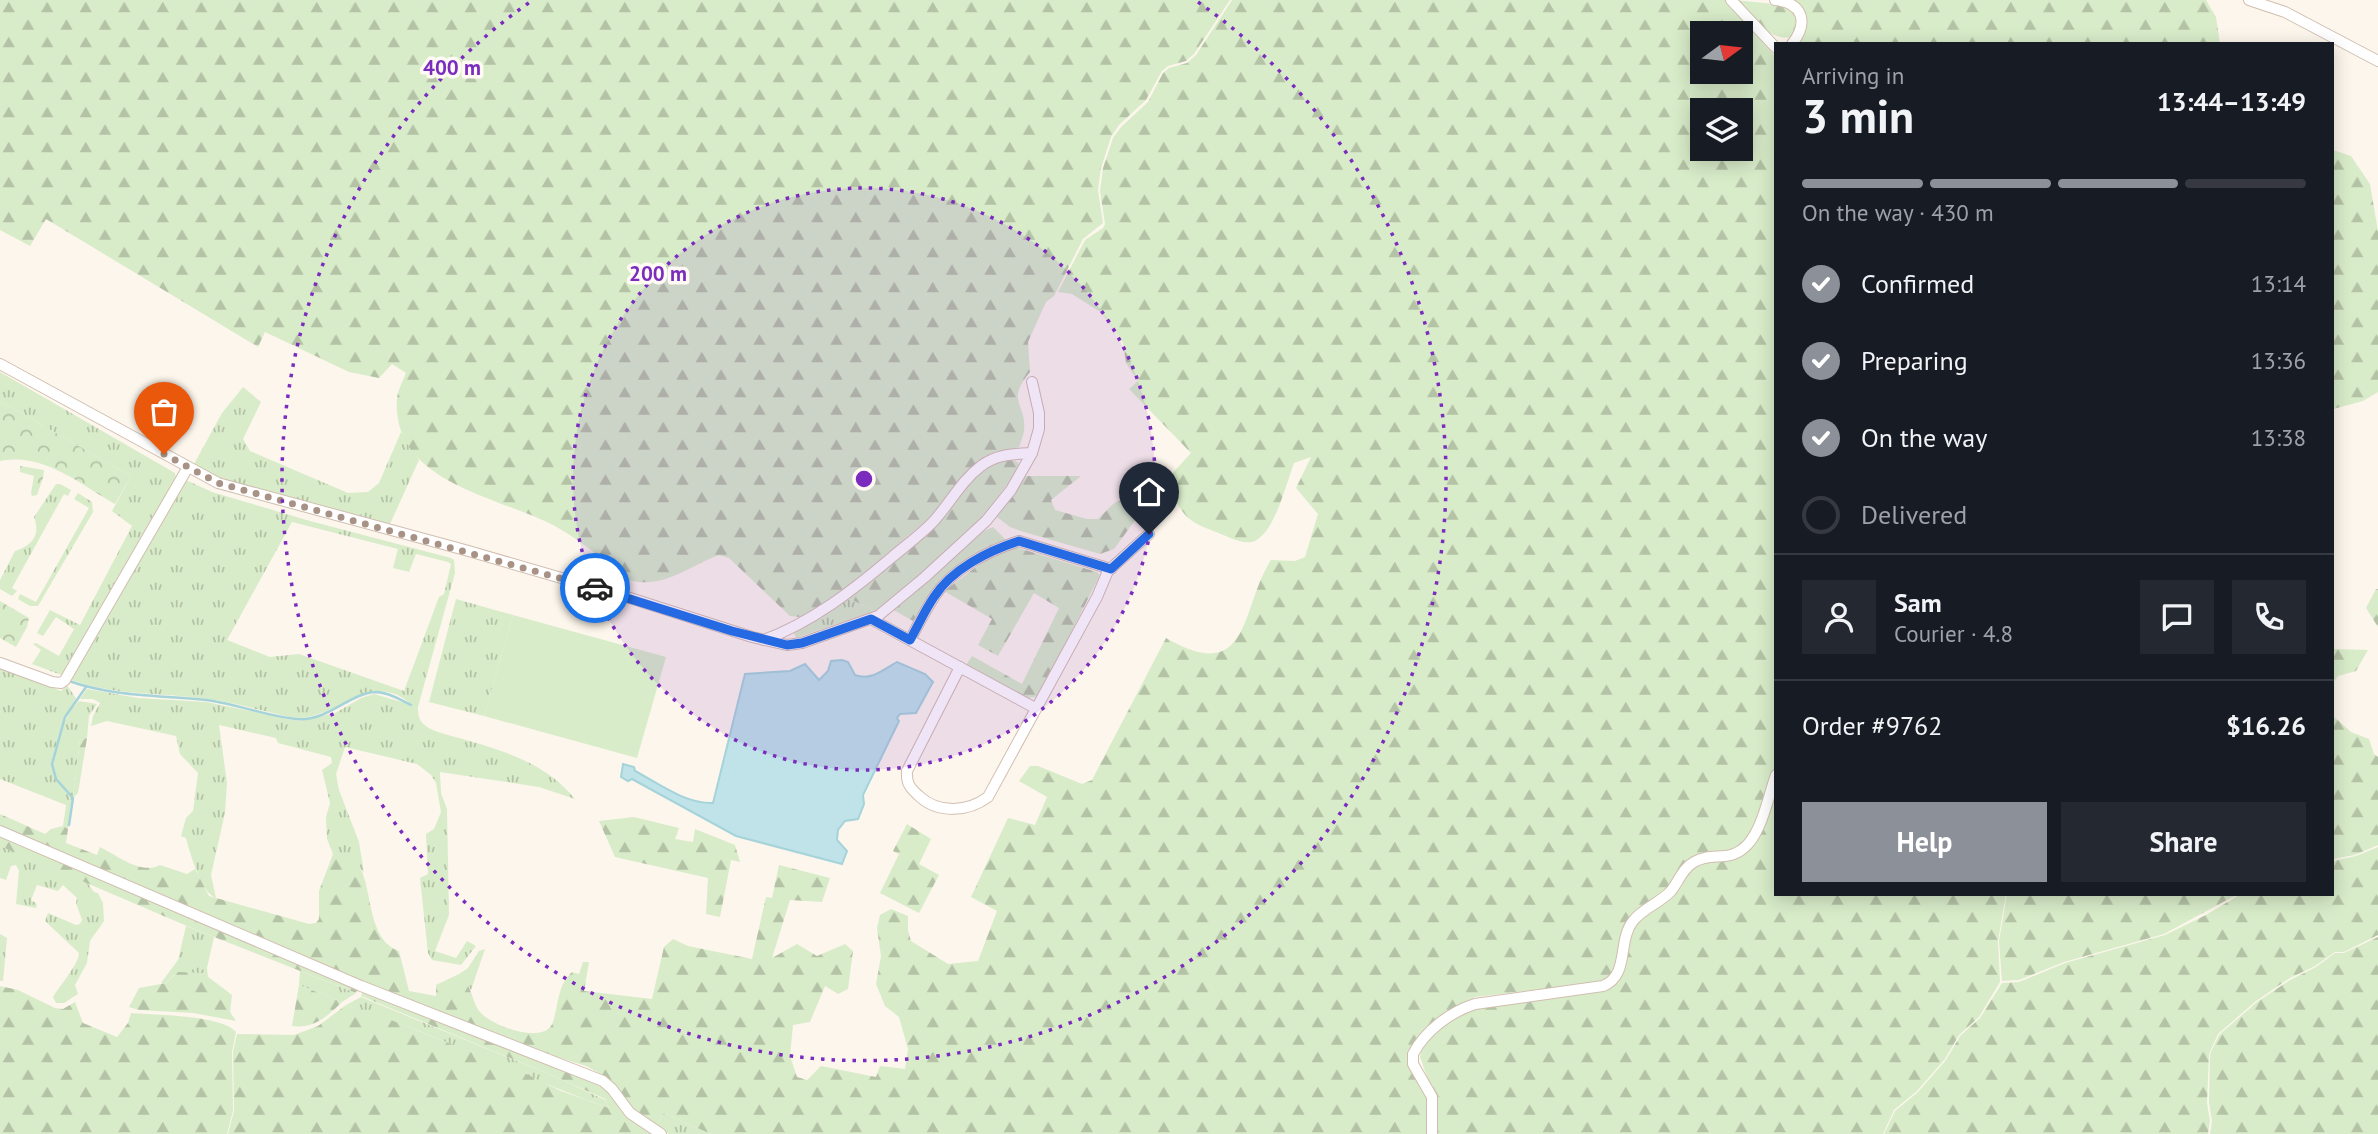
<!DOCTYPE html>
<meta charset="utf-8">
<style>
:root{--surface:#171b24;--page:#242831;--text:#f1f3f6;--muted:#9ea1a6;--line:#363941;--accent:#8c9099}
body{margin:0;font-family:"PT Sans",sans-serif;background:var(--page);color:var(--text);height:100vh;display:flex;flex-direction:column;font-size:26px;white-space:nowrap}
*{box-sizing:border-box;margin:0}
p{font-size:23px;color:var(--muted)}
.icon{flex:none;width:38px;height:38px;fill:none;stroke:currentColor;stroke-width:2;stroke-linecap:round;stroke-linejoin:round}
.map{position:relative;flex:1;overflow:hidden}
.details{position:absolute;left:1774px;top:42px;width:560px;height:854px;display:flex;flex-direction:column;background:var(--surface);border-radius:0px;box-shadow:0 4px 18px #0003}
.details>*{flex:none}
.needle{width:46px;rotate:75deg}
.buttons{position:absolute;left:1690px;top:21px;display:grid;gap:14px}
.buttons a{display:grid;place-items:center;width:63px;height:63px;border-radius:0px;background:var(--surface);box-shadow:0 4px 18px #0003;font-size:35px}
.pin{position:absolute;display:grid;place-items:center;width:60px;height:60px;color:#fff;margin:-72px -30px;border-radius:50% 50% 50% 0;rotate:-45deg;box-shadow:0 0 7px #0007}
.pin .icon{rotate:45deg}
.courier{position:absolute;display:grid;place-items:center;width:70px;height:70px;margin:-35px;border:5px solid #1a73e8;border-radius:50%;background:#fff;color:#222;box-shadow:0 2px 9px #0007}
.head em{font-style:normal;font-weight:700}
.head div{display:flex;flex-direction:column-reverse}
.head{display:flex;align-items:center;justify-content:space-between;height:119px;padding:0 28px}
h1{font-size:46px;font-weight:700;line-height:52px}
.bar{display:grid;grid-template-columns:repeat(4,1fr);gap:10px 7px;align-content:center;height:84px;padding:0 28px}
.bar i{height:9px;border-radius:5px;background:var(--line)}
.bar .selected{background:var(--accent)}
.bar p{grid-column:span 4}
.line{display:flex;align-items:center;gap:18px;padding:0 28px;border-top:2px solid var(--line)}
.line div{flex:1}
.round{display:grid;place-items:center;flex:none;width:74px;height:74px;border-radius:0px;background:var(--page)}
ol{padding:0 28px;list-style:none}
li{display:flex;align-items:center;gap:21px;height:77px}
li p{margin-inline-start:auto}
li .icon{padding:7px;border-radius:50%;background:var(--accent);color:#fff;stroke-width:4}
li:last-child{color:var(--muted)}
li i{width:38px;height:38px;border:4px solid var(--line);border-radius:50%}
.button{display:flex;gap:14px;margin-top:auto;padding:14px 28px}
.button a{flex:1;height:80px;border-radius:0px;background:var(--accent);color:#fff;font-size:28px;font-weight:700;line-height:80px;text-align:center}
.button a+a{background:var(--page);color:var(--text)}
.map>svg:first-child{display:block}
.grass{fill:url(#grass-tufts);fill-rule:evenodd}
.forest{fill:url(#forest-firs);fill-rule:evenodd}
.park{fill:url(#park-crowns)}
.garden{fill:#d8ecc9}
.water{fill:#bfe3e8;stroke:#a5d3da;stroke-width:2}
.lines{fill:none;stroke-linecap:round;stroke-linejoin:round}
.stream{stroke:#a5d3da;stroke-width:2.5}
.minor-casing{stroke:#d1beb0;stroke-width:12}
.minor{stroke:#fff;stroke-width:10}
.done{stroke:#a89285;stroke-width:7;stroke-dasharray:0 12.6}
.route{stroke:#1a73e8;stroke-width:9}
.ring{fill:none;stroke:#7b2cbf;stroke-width:3.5;stroke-dasharray:3.5 7}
.centre{fill:#7b2cbf;stroke:#fffaf3;stroke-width:3.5}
.ring-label{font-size:21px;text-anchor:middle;font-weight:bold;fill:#7b2cbf;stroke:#fffaf3;stroke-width:7;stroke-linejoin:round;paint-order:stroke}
</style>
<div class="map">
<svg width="2378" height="1134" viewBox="0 0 2378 1134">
<defs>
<pattern id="grass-tufts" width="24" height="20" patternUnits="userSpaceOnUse" patternTransform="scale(1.75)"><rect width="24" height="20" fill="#d8ecc9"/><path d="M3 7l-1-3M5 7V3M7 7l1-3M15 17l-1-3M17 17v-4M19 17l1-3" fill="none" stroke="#b4c2a5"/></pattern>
<pattern id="forest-firs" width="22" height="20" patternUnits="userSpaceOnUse" patternTransform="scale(1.75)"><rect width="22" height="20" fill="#d8ecc9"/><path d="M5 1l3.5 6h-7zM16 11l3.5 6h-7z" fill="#b4c2a5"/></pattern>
<pattern id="park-crowns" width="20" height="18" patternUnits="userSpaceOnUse" patternTransform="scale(1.75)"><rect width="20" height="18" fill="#d8ecc9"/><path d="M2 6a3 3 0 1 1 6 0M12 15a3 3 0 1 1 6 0" fill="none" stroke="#b4c2a5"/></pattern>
</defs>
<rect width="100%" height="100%" fill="#fdf6ec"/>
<g class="grass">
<path d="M0 372 175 473 176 479 64 676 32 664 41 650 33 644 36 643 59 656 74 629 56 617 43 636 37 633 50 610 80 625 132 526 112 511 131 476 0 401Z"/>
<path d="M243 387 261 402 243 439 250 451 348 493 368 492 379 483 401 432 419 460 390 524 217 477 194 464 222 413Z"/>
<path d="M186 480 212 492 310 521 451 558 454 560 455 573 418 707C417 722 425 727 438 732 488 747 540 756 575 799L539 787 440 772 441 793 447 809 449 915 435 951 456 958 467 941 476 946 461 965 432 960 428 953 420 878 428 874 426 834 434 829 441 812 436 783 431 775 417 764 345 747 336 774 339 790 359 842 364 873C357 863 346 853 333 854L327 839 326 817 330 803 322 770 332 763 331 757 278 743 276 738 219 725 227 783 225 813 211 875 216 898C201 893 190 853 186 838L181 836 186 818 193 811 198 773 180 754 176 736 107 721 91 726 93 716 100 703 93 699H80L87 689 138 698 206 702 298 721 335 713 361 698 374 694 412 705C373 669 341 716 299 718 291 718 282 715 273 713 251 708 228 701 206 699 159 692 114 696 69 679ZM292 522 398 549 393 568 409 572 416 554 448 562 451 564 444 594 439 597 404 691 299 654 270 657 227 640Z"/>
<path d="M56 484H60L71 490 68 496 64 494 12 588 17 591 12 596 0 589V580L15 551C32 545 41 536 34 517Z"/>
<path d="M78 493 92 502 93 512 38 606H30L18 599 20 594 36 602 89 508 74 499Z"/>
<path d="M846 597 875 611 796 638 794 633Z"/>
<path d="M456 599 513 615 484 716 429 702Z"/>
<path d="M0 667 61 691 67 685 77 700 64 718 51 763 52 766C57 745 62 717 79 701L97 704 89 716 87 738 80 740 73 798 54 776 72 798 68 829 63 826 66 805 0 779Z"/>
<path d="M0 846 86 881 94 892 98 893 103 903 104 921 90 941 87 963 75 985 78 994 64 1003H56L53 997C60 985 79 964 79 953L45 921 48 913 76 925 80 924 82 920 76 903 77 898 63 885 58 891 37 885 31 900 37 904 36 908 16 904 19 871 16 865 11 866 6 880 0 878Z"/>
<path d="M186 926 214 937 207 968 208 977 203 973 174 975 166 983H161L178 960Z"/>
<path d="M0 934 7 938 3 981H0Z"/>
<path d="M485 949 471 990 459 974 468 968 479 951Z"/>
<path d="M300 971 356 993 342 1002 299 985Z"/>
<path d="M361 997 556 1077 605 1100 609 1108C521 1077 436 1033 346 1005Z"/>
<path d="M664 1113 711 1134H669L656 1125Z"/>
</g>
<g class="forest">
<path d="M0 0H1230L1194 54 1186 61 1168 66 1162 71 1146 100 1119 125 1111 137 1101 168 1098 190 1103 223 1083 239 1054 296 1046 302 1028 342 1030 372C1005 402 1027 403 1024 431 1023 436 1021 442 1019 447L994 454 980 461 928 519 853 583 813 612 800 617 790 616 729 558 719 555C691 565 665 588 633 581 618 578 606 563 595 553 582 543 569 534 555 526 498 496 391 483 397 398 398 390 403 381 406 373L392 364 379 378 349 372 265 332 258 347 46 219 30 246 0 230Z"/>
<path d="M1232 0H1727L1776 58V769L1752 834 1734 852 1702 854 1685 862 1667 890 1640 908 1618 964 1609 979 1600 982 1475 997 1441 1015 1415 1040 1411 1048 1427 1095 1428 1134H711L664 1113 656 1125 629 1105 607 1077 586 1066 513 1043 377 990 0 827V814L45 834 51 829 63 826 68 829 66 843 97 855 100 847C118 856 141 875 160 865L187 874 195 869 209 896 309 924 316 923 319 919V891L333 854C383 848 355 935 399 951L409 991 436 996V985L459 974C473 986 471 1001 480 1012 492 1026 545 1046 553 1022 559 1004 557 986 572 972L579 974 583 962H589L584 991 652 999 664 947 673 939 688 946 752 959 766 897 772 898 779 865 830 878 822 902 790 900 772 958 797 944 817 956 845 944 853 951 848 989 838 994 825 986 810 1022 793 1025 790 1056 797 1077 807 1080 821 1066 876 1077 880 1066 905 1069 908 1049 899 1017 885 1006 876 984 881 956 877 928 880 915 891 909 908 916V930L911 941 948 964 978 961 997 911 971 897 1008 818 1035 825 1047 797 1019 781 1030 766H1038L1082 784 1092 780 1166 638C1251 687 1240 608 1271 560L1295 561 1305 557 1318 514 1296 488 1311 457 1294 463C1286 484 1274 536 1252 542 1241 544 1226 536 1216 532 1195 524 1185 520 1175 499H1163L1142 511 1114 549 1100 554 1024 532 1010 527 997 517 1025 476H1081L1051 500 1055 510 1087 519H1098L1113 504 1136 491 1169 477 1191 453 1129 389 1138 381 1126 363 1123 343 1102 313 1072 294 1058 292 1085 240 1103 228 1105 224 1100 191 1103 168 1113 138 1121 127 1148 102 1163 73 1169 68 1187 63 1196 55ZM1703 33H1741V72H1703ZM1703 110H1741V149H1703Z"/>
<path d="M1736 0 1782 5 1795 12 1799 23 1792 37C1768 42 1751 15 1736 0Z"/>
<path d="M1790 0H2206L2216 17 2220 44H1799L1807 16 1803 9Z"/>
<path d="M2333 150 2351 156 2370 184 2378 231V392L2363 401 2333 409Z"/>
<path d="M1009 460 1018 462 1019 467C982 524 932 573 875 611L846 597 862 585 986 467 999 461Z"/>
<path d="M993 527 1006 540C982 551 952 568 934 589 926 599 920 611 913 621L892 609 984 531Z"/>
<path d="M1015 547 1097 572 1100 575 1039 696 1028 698 966 665 972 656 1022 684 1059 608 1034 593 998 656 978 645 992 619 944 591 988 558Z"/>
<path d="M2376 589H2378V627L2366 608Z"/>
<path d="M2333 649H2334L2368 650 2356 671 2338 676 2333 683Z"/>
<path d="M2333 716 2351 732 2369 739 2374 754 2378 757V845L2355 855 2333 859Z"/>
<path d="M87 738 78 793 73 798 80 740Z"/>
<path d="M1776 786V894H2006L1998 941 2000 982 1979 1017 1959 1035 1945 1059 1917 1091 1894 1110 1883 1134H1436L1430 1085 1420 1057C1422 1039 1457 1015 1473 1008L1609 987 1619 982 1633 926 1672 898 1680 889 1691 869 1698 863 1735 860 1751 848Z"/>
<path d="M634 817 679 828 675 839 693 842 695 829 735 845 740 862 731 860 720 917 706 914 708 878 615 857 599 821Z"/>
<path d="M907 824 931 839 919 864 939 875 919 913 880 893 899 854 893 851Z"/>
<path d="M0 834 358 987 356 993 194 929 0 846Z"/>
<path d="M2378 847V935L2344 952H2335L2315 966 2290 978 2256 1001 2218 1034 2209 1054 2207 1103 2210 1121 2208 1134H1884L1895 1111 1918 1092 1946 1060 1960 1036 1980 1018 2002 983 2019 982 2065 963 2165 935 2206 915 2241 894H2333V861L2356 856Z"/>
<path d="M2007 894H2238L2164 934 2064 962 2019 980 2002 981 1999 941Z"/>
<path d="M2378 937V1134H2210L2212 1121 2209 1103 2210 1054 2219 1035 2257 1002 2290 980 2316 967 2335 953H2344Z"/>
<path d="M178 972 203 973 232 995 230 1012 236 1021 193 1013 139 1010 129 1007 139 988 166 983Z"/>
<path d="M299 985 342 1002C328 1016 314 1029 292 1026Z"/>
<path d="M0 986 18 990 55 1008 63 1009 75 1002 83 1023 117 1037 128 1023 131 1013C155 1015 222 1015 236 1032L232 1052 233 1111 227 1134H0Z"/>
<path d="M364 989 605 1088 654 1134H228L234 1111 233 1052 237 1034 294 1035 318 1026 346 1005 381 1016 524 1073 561 1091 609 1108 605 1099 556 1077 361 996Z"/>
</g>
<g class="park">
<path d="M0 401 131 476 115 504C80 484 43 452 0 461Z"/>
<path d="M20 466 44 470 43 478 37 495 32 496 31 493 34 476 20 472Z"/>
<path d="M0 601 29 618 27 627 16 647 0 638Z"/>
</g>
<path class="garden" d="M513 615 666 657 637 758 484 716Z"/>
<path class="water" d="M842 660 848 662 855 675C871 681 883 670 897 662L925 674 933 682 916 713 900 714 897 718 899 721 863 795 864 804 858 819 845 821 838 830 837 840 847 851 842 864 736 836 632 779 628 781 621 777 623 764 634 767 635 771C658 783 685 804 713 803L745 674 790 671 805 664 819 680 828 671 831 661Z"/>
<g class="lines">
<g class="stream">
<path d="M69 681C114 697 159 695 206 700 237 704 266 716 296 719 328 722 349 693 376 692 388 692 401 700 411 705"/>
<path d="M69 825 73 798 56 779 52 764 65 717 86 687"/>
</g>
<g class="minor-casing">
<g id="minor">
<path d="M1731 0 1776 48"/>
<path d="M1775 0C1803 3 1809 22 1792 44"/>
<path d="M2249 0 2285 12 2378 61"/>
<path d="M0 364 218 483 465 550 630 598 752 637 787 645 802 643 878 616 925 577 986 521 1011 490 1032 453 1039 429V413L1032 382"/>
<path d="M871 619 1035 708"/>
<path d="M764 640C812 622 852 591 891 558 904 547 919 536 932 523 949 505 961 481 981 466 996 454 1014 454 1032 453"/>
<path d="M910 640C918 625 925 611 934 597 952 569 988 551 1019 541L1111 569"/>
<path d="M0 663 52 682 61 683 65 680 188 467"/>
<path d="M960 667 907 771C906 783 910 788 919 796 938 814 968 812 988 797L1097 597 1108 571 1149 534"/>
<path d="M0 831 361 986 603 1081 612 1089 630 1113 661 1134"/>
<path d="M1432 1134V1097L1413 1064V1054C1425 1031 1450 1012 1475 1004L1603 986C1630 975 1617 941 1633 921 1643 908 1660 903 1671 891 1679 881 1682 869 1694 862 1713 851 1730 864 1748 844 1763 827 1768 797 1776 775"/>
</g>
</g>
<use href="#minor" class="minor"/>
</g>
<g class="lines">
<path class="done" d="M164 454 218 483 595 588"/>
<path class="route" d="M595 588 732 631 787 645 802 643 871 619 910 640C918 626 925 610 934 597 952 569 988 551 1019 541L1111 569 1149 534"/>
</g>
<circle cx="864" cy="479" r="291" fill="#7b2cbf" fill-opacity=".12"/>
<g class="ring">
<circle cx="864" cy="479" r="291"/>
<path d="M1198 2A582 582 0 1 1 530 2"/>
</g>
<circle cx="864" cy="479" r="10" class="centre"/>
<g class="ring-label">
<text x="452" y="75">400 m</text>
<text x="658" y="281">200 m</text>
</g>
</svg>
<div class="buttons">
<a><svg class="needle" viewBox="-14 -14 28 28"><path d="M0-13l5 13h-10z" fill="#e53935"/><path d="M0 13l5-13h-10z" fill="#9ea1a6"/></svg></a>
<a><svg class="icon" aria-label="layers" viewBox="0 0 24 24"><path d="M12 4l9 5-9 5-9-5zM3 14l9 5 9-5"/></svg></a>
</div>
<div class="pin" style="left:164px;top:454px;background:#ea580c"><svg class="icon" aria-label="bag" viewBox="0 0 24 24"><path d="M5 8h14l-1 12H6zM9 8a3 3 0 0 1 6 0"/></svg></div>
<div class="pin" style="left:1149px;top:534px;background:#1f2937"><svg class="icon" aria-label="home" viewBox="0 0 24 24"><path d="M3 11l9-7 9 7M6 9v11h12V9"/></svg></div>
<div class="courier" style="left:595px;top:588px"><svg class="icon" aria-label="car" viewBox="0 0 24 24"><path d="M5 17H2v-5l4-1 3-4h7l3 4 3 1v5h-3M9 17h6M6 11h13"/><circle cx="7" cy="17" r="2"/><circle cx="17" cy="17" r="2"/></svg></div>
<section class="details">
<div class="head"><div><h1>3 min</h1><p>Arriving in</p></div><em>13:44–13:49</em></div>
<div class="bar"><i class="selected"></i><i class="selected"></i><i class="selected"></i><i></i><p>On the way · 430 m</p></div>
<ol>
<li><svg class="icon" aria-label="check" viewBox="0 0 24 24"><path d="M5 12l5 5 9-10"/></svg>Confirmed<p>13:14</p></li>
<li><svg class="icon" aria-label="check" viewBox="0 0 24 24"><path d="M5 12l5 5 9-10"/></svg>Preparing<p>13:36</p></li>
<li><svg class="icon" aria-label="check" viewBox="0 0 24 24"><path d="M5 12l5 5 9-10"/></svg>On the way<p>13:38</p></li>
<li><i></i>Delivered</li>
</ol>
<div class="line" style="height:126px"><a class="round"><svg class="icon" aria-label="person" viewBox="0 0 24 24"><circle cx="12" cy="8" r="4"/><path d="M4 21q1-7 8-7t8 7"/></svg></a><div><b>Sam</b><p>Courier · 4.8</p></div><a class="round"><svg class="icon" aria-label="chat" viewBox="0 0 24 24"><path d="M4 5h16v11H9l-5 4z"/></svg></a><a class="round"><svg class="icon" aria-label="phone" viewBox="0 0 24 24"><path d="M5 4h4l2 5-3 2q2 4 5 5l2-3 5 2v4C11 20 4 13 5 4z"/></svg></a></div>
<div class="line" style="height:91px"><div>Order #9762</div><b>$16.26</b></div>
<div class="button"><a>Help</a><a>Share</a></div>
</section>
</div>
